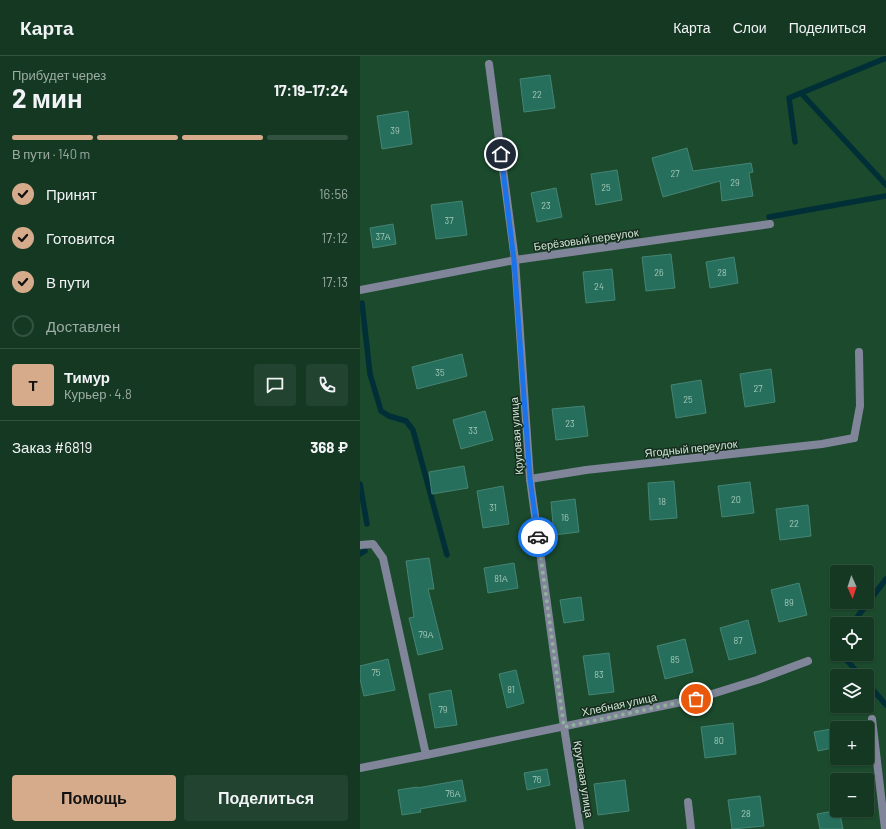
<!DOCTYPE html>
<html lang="ru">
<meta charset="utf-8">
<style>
:root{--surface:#143822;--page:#21432f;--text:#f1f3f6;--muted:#9daca5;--line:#335240;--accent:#d6ab8b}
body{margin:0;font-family:Barlow,sans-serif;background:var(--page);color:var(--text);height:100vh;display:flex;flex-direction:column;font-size:15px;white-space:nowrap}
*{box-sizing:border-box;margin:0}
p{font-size:13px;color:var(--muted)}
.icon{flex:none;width:22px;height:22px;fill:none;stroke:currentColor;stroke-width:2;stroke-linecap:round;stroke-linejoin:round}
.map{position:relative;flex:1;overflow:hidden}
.details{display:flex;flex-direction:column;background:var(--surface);width:360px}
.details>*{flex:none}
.needle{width:26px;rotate:177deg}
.tools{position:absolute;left:470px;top:509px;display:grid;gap:8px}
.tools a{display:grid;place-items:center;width:44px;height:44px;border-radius:4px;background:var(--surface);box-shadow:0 1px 3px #0004,0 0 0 1px var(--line);font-size:20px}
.pin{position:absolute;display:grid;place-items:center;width:34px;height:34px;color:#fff;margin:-17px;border:2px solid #fff;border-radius:50%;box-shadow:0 1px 4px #0007}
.courier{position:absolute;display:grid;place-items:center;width:40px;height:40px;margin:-20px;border:3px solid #1a73e8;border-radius:50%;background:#fff;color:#222;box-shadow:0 1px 5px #0007}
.headline em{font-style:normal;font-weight:700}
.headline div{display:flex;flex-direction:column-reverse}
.headline{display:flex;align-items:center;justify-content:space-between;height:68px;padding:0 12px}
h1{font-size:26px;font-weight:700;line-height:30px}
.bar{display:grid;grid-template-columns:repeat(4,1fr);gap:6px 4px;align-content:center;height:48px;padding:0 12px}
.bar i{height:5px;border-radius:3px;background:var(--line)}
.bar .active{background:var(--accent)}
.bar p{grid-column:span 4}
.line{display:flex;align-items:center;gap:10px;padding:0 12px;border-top:1px solid var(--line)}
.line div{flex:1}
.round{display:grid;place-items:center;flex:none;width:42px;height:42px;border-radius:4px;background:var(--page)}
ol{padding:0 12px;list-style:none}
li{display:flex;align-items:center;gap:12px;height:44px}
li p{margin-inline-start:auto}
li .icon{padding:4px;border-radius:50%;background:var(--accent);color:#111;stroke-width:4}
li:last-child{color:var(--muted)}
li i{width:22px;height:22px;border:2px solid var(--line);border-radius:50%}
.primary-button{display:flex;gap:8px;margin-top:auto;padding:8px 12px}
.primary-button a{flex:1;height:46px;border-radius:4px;background:var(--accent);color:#111;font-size:16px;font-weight:700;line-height:46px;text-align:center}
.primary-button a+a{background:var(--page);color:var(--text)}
header{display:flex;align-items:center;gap:24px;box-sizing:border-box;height:56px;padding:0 20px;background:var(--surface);border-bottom:1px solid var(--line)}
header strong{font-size:19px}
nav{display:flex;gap:22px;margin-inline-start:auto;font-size:14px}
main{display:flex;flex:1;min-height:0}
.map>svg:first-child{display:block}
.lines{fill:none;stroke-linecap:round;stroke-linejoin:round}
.stream{stroke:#002f38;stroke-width:5.5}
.building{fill:#276f5d;stroke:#458473}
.lane{stroke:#80859a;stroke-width:8}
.street{stroke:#80859a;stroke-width:8}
.done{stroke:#90b19a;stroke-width:4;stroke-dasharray:0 7.2}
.route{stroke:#1a73e8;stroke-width:5}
.labels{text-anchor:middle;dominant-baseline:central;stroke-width:3;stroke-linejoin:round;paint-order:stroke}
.number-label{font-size:9px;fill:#a5cab7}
.street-label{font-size:11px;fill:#cfe8d5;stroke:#172b1e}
</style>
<header>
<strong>Карта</strong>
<nav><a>Карта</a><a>Слои</a><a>Поделиться</a></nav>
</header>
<main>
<section class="details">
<div class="headline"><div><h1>2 мин</h1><p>Прибудет через</p></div><em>17:19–17:24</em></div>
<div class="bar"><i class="active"></i><i class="active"></i><i class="active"></i><i></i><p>В пути · 140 m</p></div>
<ol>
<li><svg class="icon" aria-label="check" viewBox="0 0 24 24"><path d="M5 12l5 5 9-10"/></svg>Принят<p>16:56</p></li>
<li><svg class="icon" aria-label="check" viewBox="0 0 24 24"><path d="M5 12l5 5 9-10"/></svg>Готовится<p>17:12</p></li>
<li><svg class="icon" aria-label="check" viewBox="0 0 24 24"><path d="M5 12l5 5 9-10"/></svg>В пути<p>17:13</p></li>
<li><i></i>Доставлен</li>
</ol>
<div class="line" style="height:72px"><b class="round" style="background:var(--accent);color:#111">Т</b><div><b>Тимур</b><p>Курьер · 4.8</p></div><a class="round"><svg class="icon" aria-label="chat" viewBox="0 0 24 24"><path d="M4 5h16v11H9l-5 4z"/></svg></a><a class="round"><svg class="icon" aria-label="phone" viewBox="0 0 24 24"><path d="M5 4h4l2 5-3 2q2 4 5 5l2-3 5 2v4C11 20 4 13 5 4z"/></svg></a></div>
<div class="line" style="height:52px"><div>Заказ #6819</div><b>368 ₽</b></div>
<div class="primary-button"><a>Помощь</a><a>Поделиться</a></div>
</section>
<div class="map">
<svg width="526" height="773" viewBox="0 0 526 773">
<rect width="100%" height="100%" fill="#1b4a2d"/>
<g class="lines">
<g class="stream">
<path d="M441 37 526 129"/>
<path d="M435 86 429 42 526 2"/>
<path d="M409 161 526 140"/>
<path d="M2 247 10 318 21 355 29 360 46 365 53 374 87 499"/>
<path d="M0 428 7 468"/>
<path d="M0 498 5 495"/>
<path d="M492 568 526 523"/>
<path d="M481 598 501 620"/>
<path d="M507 627 526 649"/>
</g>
</g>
<g class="building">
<path d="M190 19 195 52 164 56 160 23Z"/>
<path d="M48 55 52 88 22 93 17 60Z"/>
<path d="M327 92 333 115 391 107 393 116 389 117 393 140 362 145 360 125 303 141 292 102Z"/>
<path d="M257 114 262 144 236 149 231 118Z"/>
<path d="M196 132 202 161 177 166 171 137Z"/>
<path d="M102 145 107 179 76 183 71 149Z"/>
<path d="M33 168 36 188 13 192 10 172Z"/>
<path d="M311 198 315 232 286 235 282 201Z"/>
<path d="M374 201 378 227 350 232 346 206Z"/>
<path d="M252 213 255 244 226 247 223 216Z"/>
<path d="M102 298 107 320 57 333 52 311Z"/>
<path d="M411 313 415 346 385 351 380 318Z"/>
<path d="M341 324 346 357 316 362 311 329Z"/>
<path d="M224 350 228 380 196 384 192 353Z"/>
<path d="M125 355 133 384 101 393 93 364Z"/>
<path d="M104 410 108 432 72 438 69 416Z"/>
<path d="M314 425 317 462 290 464 288 427Z"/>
<path d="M390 426 394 457 362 461 358 430Z"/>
<path d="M143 430 149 468 123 472 117 435Z"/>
<path d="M215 443 219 476 194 479 191 446Z"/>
<path d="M448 449 451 480 420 484 416 453Z"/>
<path d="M69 502 74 533H68L83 593 58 599 49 562 54 561 46 505Z"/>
<path d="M154 507 158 532 128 537 124 512Z"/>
<path d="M439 527 447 559 419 566 411 534Z"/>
<path d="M221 541 224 564 204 567 200 544Z"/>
<path d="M388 564 396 597 369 604 360 572Z"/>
<path d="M325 583 333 616 305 623 297 590Z"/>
<path d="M249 597 254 636 229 639 223 600Z"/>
<path d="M28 603 35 634 4 640 0 623V610Z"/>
<path d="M156 614 164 647 147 652 139 618Z"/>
<path d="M91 634 97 669 75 672 69 638Z"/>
<path d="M373 667 376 698 345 702 341 671Z"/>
<path d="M477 672V691L458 695 454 676Z"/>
<path d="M187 713 190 729 167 734 164 717Z"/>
<path d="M102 724 106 745 60 753 61 756 42 759 38 734 57 731V732Z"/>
<path d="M265 724 269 755 238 759 234 728Z"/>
<path d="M400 740 404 770 372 773 368 744Z"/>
<path d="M479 754 483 773H460L457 758Z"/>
</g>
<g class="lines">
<g class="lane">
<path d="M494 382 500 350 499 296"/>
<path d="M512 663 525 773"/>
<path d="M328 746 331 773"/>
</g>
<g class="street">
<path d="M129 8 155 204 170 423 204 671 220 773"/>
<path d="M0 234 155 204 410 168"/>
<path d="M170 423 226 414 462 388 494 382"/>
<path d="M0 489 13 488 23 502 66 699"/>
<path d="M0 712 66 699 336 643 397 624 448 605"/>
</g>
</g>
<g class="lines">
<path class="done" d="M178 481 204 671 336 643"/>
<path class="route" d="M141 98 154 204 170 423 178 481"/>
</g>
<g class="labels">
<g class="number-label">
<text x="177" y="38">22</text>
<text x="35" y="74">39</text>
<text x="315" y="117">27</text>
<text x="375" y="126">29</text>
<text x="246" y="131">25</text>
<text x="186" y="149">23</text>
<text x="89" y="164">37</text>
<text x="23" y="180">37А</text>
<text x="299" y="216">26</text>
<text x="362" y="216">28</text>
<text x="239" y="230">24</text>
<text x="80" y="316">35</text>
<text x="398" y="332">27</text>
<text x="328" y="343">25</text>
<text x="210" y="367">23</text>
<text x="113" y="374">33</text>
<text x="376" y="443">20</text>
<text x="302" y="445">18</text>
<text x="133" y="451">31</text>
<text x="205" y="461">16</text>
<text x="434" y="467">22</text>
<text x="141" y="522">81А</text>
<text x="429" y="546">89</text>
<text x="66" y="578">79А</text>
<text x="378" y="584">87</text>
<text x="315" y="603">85</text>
<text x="16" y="616">75</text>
<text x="239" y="618">83</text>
<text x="151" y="633">81</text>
<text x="83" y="653">79</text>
<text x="359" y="684">80</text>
<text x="177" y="723">76</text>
<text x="93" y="737">76А</text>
<text x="386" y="757">28</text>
</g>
<g class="street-label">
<text transform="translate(226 183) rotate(-8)">Берёзовый переулок</text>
<text transform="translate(156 380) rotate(-94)">Круговая улица</text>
<text transform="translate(331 392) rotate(-6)">Ягодный переулок</text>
<text transform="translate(259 648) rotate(-12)">Хлебная улица</text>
<text transform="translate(224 723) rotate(81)">Круговая улица</text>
</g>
</g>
</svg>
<div class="tools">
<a><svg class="needle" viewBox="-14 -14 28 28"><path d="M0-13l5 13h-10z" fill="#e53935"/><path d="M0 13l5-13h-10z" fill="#9daca5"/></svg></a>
<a><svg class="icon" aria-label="locate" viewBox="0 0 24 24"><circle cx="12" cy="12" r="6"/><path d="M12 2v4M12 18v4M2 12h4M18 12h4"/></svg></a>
<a><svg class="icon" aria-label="layers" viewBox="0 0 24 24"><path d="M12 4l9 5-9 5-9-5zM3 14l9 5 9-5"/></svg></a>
<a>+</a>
<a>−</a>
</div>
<div class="pin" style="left:336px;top:643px;background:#ea580c"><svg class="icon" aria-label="bag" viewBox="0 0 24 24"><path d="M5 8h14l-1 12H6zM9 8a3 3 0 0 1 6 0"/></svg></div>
<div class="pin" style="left:141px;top:98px;background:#1f2937"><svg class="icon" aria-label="home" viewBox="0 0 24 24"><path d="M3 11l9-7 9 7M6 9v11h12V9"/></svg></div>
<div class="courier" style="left:178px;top:481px"><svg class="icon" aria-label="car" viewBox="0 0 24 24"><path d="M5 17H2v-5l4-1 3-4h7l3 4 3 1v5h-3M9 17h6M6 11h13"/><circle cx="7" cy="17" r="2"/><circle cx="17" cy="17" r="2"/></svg></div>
</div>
</main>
